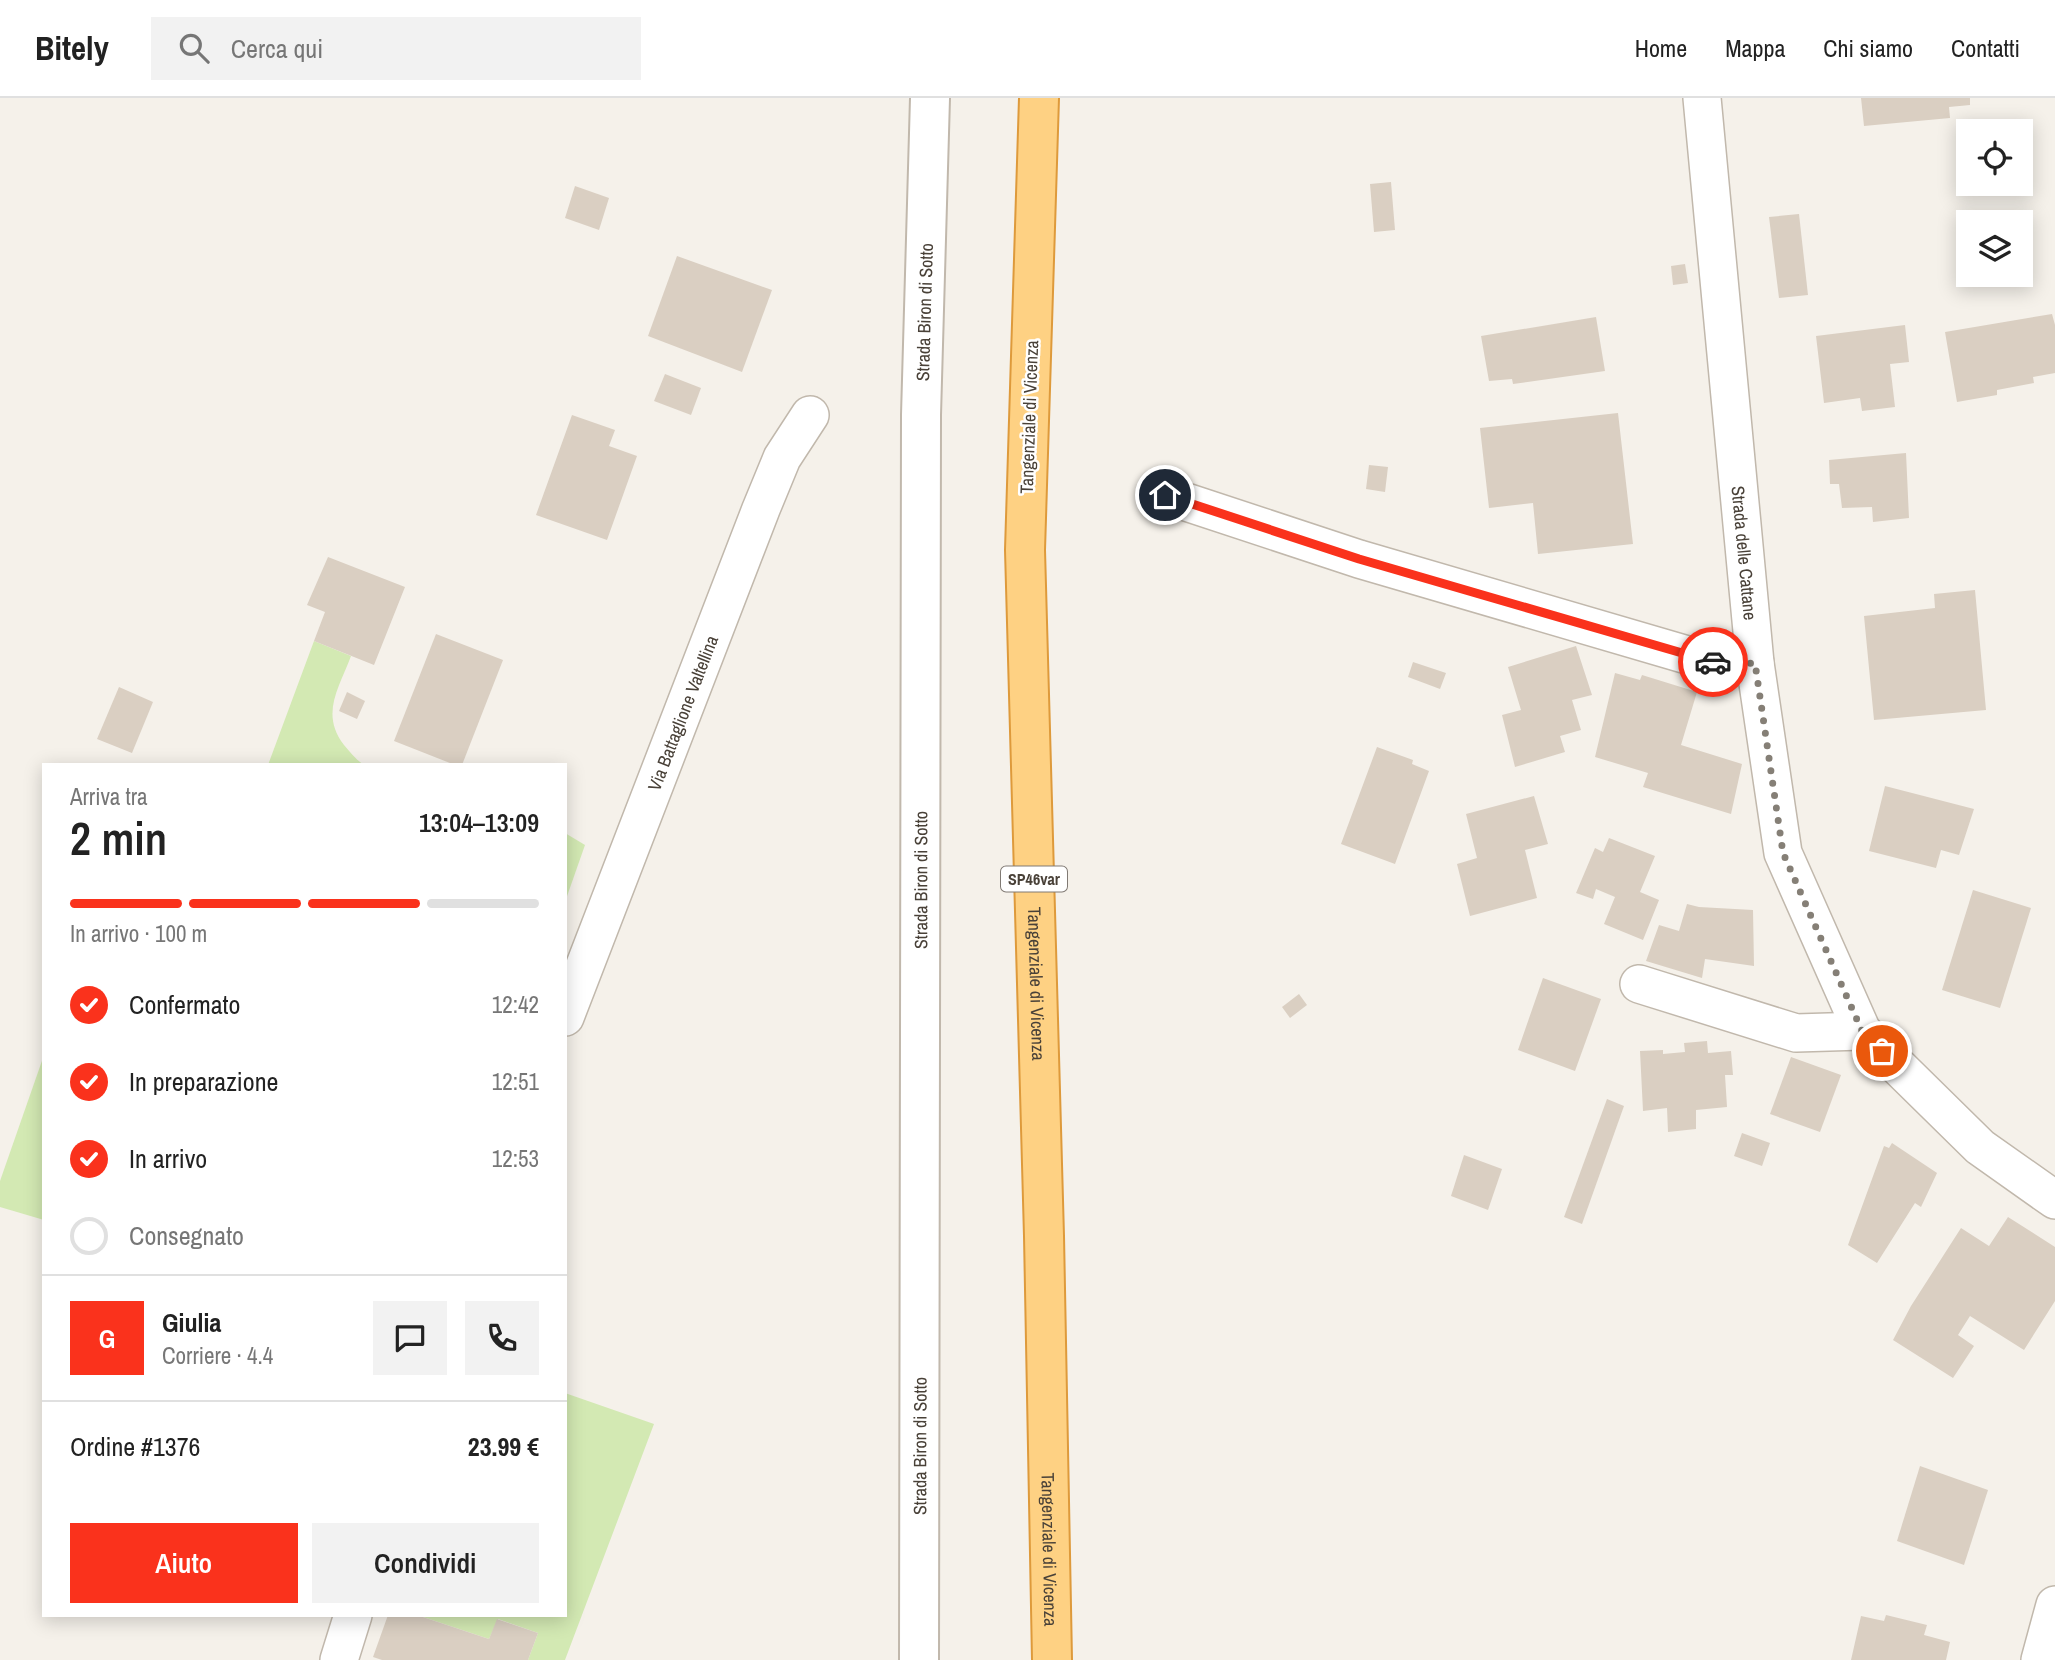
<!DOCTYPE html>
<html lang="it">
<meta charset="utf-8">
<style>
:root{--surface:#fff;--page:#f2f2f2;--text:#222;--muted:#767676;--line:#e0e0e0;--accent:#fa321c}
body{margin:0;font-family:"Archivo Narrow",sans-serif;background:var(--page);color:var(--text);height:100vh;display:flex;flex-direction:column;font-size:26px;white-space:nowrap}
*{box-sizing:border-box;margin:0}
p{font-size:23px;color:var(--muted)}
.icon{flex:none;width:38px;height:38px;fill:none;stroke:currentColor;stroke-width:2;stroke-linecap:round;stroke-linejoin:round}
.map{position:relative;flex:1;overflow:hidden}
.panel{position:absolute;left:42px;top:665px;width:525px;height:854px;display:flex;flex-direction:column;background:var(--surface);border-radius:0px;box-shadow:0 4px 18px #0003}
.panel>*{flex:none}
.buttons{position:absolute;left:1956px;top:21px;display:grid;gap:14px}
.buttons a{display:grid;place-items:center;width:77px;height:77px;border-radius:0px;background:var(--surface);box-shadow:0 4px 18px #0003;font-size:35px}
.pin{position:absolute;display:grid;place-items:center;width:60px;height:60px;color:#fff;margin:-30px;border:4px solid #fff;border-radius:50%;box-shadow:0 2px 7px #0007}
.courier{position:absolute;display:grid;place-items:center;width:70px;height:70px;margin:-35px;border:5px solid #fa321c;border-radius:50%;background:#fff;color:#222;box-shadow:0 2px 9px #0007}
.headline em{font-style:normal;font-weight:600}
.headline div{display:flex;flex-direction:column-reverse}
.headline{display:flex;align-items:center;justify-content:space-between;height:119px;padding:0 28px}
h1{font-size:46px;font-weight:600;line-height:52px}
.bar{display:grid;grid-template-columns:repeat(4,1fr);gap:10px 7px;align-content:center;height:84px;padding:0 28px}
.bar i{height:9px;border-radius:5px;background:var(--line)}
.bar .current{background:var(--accent)}
.bar p{grid-column:span 4}
.line{display:flex;align-items:center;gap:18px;padding:0 28px;border-top:2px solid var(--line)}
.line div{flex:1}
.round{display:grid;place-items:center;flex:none;width:74px;height:74px;border-radius:0px;background:var(--page)}
ol{padding:0 28px;list-style:none}
li{display:flex;align-items:center;gap:21px;height:77px}
li p{margin-inline-start:auto}
li .icon{padding:7px;border-radius:50%;background:var(--accent);color:#fff;stroke-width:4}
li:last-child{color:var(--muted)}
li i{width:38px;height:38px;border:4px solid var(--line);border-radius:50%}
.button{display:flex;gap:14px;margin-top:auto;padding:14px 28px}
.button a{flex:1;height:80px;border-radius:0px;background:var(--accent);color:#fff;font-size:28px;font-weight:600;line-height:80px;text-align:center}
.button a+a{background:var(--page);color:var(--text)}
header{display:flex;align-items:center;gap:42px;box-sizing:border-box;height:98px;padding:0 35px;background:var(--surface);border-bottom:2px solid var(--line)}
header strong{font-size:33px}
nav{display:flex;gap:38px;margin-inline-start:auto;font-size:24px}
.search{width:490px;height:63px;background:var(--page);display:flex;align-items:center;gap:18px;box-sizing:border-box;padding:0 24px;border-radius:0px;color:var(--muted);font-size:26px}
.map>svg:first-child{display:block}
.green{fill:#d3e9b3}
.building{fill:#dacfc2}
.lines{fill:none;stroke-linecap:round;stroke-linejoin:round}
.minor-casing{stroke:#c1b8ac;stroke-width:40}
.tertiary-casing{stroke:#c1b8ac;stroke-width:42}
.trunk-casing{stroke:#de9a3b;stroke-width:42}
.minor{stroke:#fff;stroke-width:37}
.tertiary{stroke:#fff;stroke-width:38}
.trunk{stroke:#fed183;stroke-width:38}
.done{stroke:#857f76;stroke-width:7;stroke-dasharray:0 12.6}
.route{stroke:#fa321c;stroke-width:9}
.labels{text-anchor:middle;dominant-baseline:central;stroke-width:5;stroke-linejoin:round;paint-order:stroke}
.shield{fill:#fff;stroke:#807a74;stroke-width:2}
.shield-label{font-size:16px;font-weight:bold;fill:#494138}
.street-label{font-size:18px;fill:#494138;stroke:#fff}
</style>
<header>
<strong>Bitely</strong>
<div class="search"><svg class="icon" aria-label="search" viewBox="0 0 24 24"><circle cx="10" cy="10" r="6"/><path d="M15 15l6 6"/></svg>Cerca qui</div>
<nav><a>Home</a><a>Mappa</a><a>Chi siamo</a><a>Contatti</a></nav>
</header>
<div class="map">
<svg width="2055" height="1562" viewBox="0 0 2055 1562">
<rect width="100%" height="100%" fill="#f5f1ea"/>
<g class="green">
<path d="M314 543 351 558C339 590 320 616 344 647 350 654 356 662 364 667H268Z"/>
<path d="M565 735 585 747 565 804Z"/>
<path d="M44 957V1122L0 1109V1083Z"/>
<path d="M565 1295 654 1326 565 1562H528L538 1535 498 1521 489 1541 417 1517H565Z"/>
</g>
<g class="building">
<path d="M1861 0H1970V7L1949 9 1950 20 1864 28Z"/>
<path d="M1391 84 1395 132 1374 134 1370 86Z"/>
<path d="M575 88 609 100 599 132 565 120Z"/>
<path d="M1799 116 1808 197 1779 200 1769 119Z"/>
<path d="M677 158 772 192 742 274 648 238Z"/>
<path d="M1685 166 1688 185 1673 187 1671 168Z"/>
<path d="M2052 216 2055 227V275L2033 279 2034 285 1997 292V297L1957 304 1945 234Z"/>
<path d="M1596 219 1605 273 1513 286 1512 281 1489 283 1481 238Z"/>
<path d="M1905 227 1909 264 1890 266 1895 309 1862 313 1860 300 1824 305 1816 238Z"/>
<path d="M665 276 701 290 691 317 654 303Z"/>
<path d="M1618 315 1633 446 1538 456 1533 405 1489 410 1480 330Z"/>
<path d="M572 317 615 332 609 348 637 358 607 442 536 417Z"/>
<path d="M1906 355 1909 420 1873 424 1872 409 1842 410 1839 386H1830L1829 362Z"/>
<path d="M1369 367 1388 369 1385 394 1366 391Z"/>
<path d="M328 459 405 489 374 567 314 543 325 514 307 507Z"/>
<path d="M1975 492 1986 612 1874 622 1864 518 1935 510 1934 496Z"/>
<path d="M436 536 503 562 462 667H455L394 643Z"/>
<path d="M1576 548 1592 597 1572 602 1581 632 1560 638 1565 654 1515 669 1502 617 1521 612 1508 569Z"/>
<path d="M1413 564 1446 575 1440 591 1408 579Z"/>
<path d="M1615 575 1640 582 1642 577 1697 594 1681 647 1742 666 1731 716 1643 689 1648 675 1595 659Z"/>
<path d="M119 589 153 604 132 655 97 641Z"/>
<path d="M347 594 365 603 357 621 339 613Z"/>
<path d="M1377 649 1413 662 1412 666 1429 673 1395 766 1341 746Z"/>
<path d="M1885 688 1974 711 1959 757 1941 752 1936 770 1869 753Z"/>
<path d="M1534 698 1548 746 1525 752 1537 800 1470 818 1457 766 1477 760 1466 716Z"/>
<path d="M1609 740 1655 758 1640 794 1659 802 1643 842 1604 826 1615 799 1596 791 1593 801 1576 795 1595 750 1603 754Z"/>
<path d="M1973 792 2031 810 2000 910 1942 892Z"/>
<path d="M1687 806 1699 809 1753 812 1754 868 1705 861 1702 880 1646 863 1659 827 1679 833Z"/>
<path d="M1543 880 1601 901 1575 973 1518 952Z"/>
<path d="M1299 896 1307 907 1290 920 1282 909Z"/>
<path d="M1707 943 1708 955 1731 953 1733 977H1725L1727 1009 1696 1012V1031L1668 1034 1667 1010 1643 1013 1640 953 1663 952V956L1685 954 1684 945Z"/>
<path d="M1791 959 1841 977 1820 1034 1770 1016Z"/>
<path d="M1607 1001 1624 1008 1582 1126 1564 1119Z"/>
<path d="M1742 1035 1770 1045 1762 1068 1734 1058Z"/>
<path d="M1892 1045 1937 1075 1921 1109 1915 1105 1877 1165 1848 1147 1884 1048 1889 1050Z"/>
<path d="M1464 1057 1502 1071 1488 1112 1451 1098Z"/>
<path d="M2008 1119 2055 1149V1203L2024 1252 1970 1218 1958 1237 1974 1248 1953 1280 1893 1242 1911 1208 1961 1130 1989 1148Z"/>
<path d="M1920 1368 1988 1392 1964 1467 1897 1443Z"/>
<path d="M388 1517H417L489 1541 497 1521 538 1535 528 1562H382L373 1559Z"/>
<path d="M1886 1517 1927 1527 1924 1537 1950 1544 1946 1562H1851L1861 1518 1884 1523Z"/>
</g>
<g class="lines">
<g class="minor-casing">
<g id="minor">
<path id="s1" d="M1702 0 1755 565 1783 755 1862 933 1980 1049 2055 1102"/>
<path d="M1165 397 1359 461 1718 566 1755 565"/>
<path d="M1639 886 1796 935 1862 933"/>
<path id="s2" d="M565 919 761 411 782 360 810 317"/>
<path d="M339 1562 353 1517"/>
<path d="M2040 1562 2055 1507"/>
</g>
</g>
<g class="tertiary-casing">
<g id="tertiary">
<path id="s3" d="M919 1562 921 317 930 0"/>
</g>
</g>
<g class="trunk-casing">
<g id="trunk">
<path id="s4" d="M1039 0 1025 452 1044 1138 1052 1562"/>
</g>
</g>
<use href="#minor" class="minor"/>
<use href="#tertiary" class="tertiary"/>
<use href="#trunk" class="trunk"/>
</g>
<g class="lines">
<path class="done" d="M1713 564 1729 567 1755 565 1783 755 1862 933 1882 953"/>
<path class="route" d="M1165 397 1359 461 1713 564"/>
</g>
<g class="labels">
<rect class="shield" x="1001" y="768.5" width="66" height="25" rx="5"/>
<g class="shield-label">
<text x="1034" y="781">SP46var</text>
</g>
<g class="street-label">
<text stroke="none"><textPath href="#s3" startOffset="1348">Strada Biron di Sotto</textPath></text>
<text transform="translate(1029 319) rotate(-88)">Tangenziale di Vicenza</text>
<text stroke="none"><textPath href="#s1" startOffset="457">Strada delle Cattane</textPath></text>
<text stroke="none"><textPath href="#s2" startOffset="326">Via Battaglione Valtellina</textPath></text>
<text stroke="none"><textPath href="#s3" startOffset="780">Strada Biron di Sotto</textPath></text>
<text stroke="none"><textPath href="#s4" startOffset="886">Tangenziale di Vicenza</textPath></text>
<text stroke="none"><textPath href="#s3" startOffset="214">Strada Biron di Sotto</textPath></text>
<text stroke="none"><textPath href="#s4" startOffset="1452">Tangenziale di Vicenza</textPath></text>
</g>
</g>
</svg>
<div class="buttons">
<a><svg class="icon" aria-label="locate" viewBox="0 0 24 24"><circle cx="12" cy="12" r="6"/><path d="M12 2v4M12 18v4M2 12h4M18 12h4"/></svg></a>
<a><svg class="icon" aria-label="layers" viewBox="0 0 24 24"><path d="M12 4l9 5-9 5-9-5zM3 14l9 5 9-5"/></svg></a>
</div>
<div class="pin" style="left:1882px;top:953px;background:#ea580c"><svg class="icon" aria-label="bag" viewBox="0 0 24 24"><path d="M5 8h14l-1 12H6zM9 8a3 3 0 0 1 6 0"/></svg></div>
<div class="pin" style="left:1165px;top:397px;background:#1f2937"><svg class="icon" aria-label="home" viewBox="0 0 24 24"><path d="M3 11l9-7 9 7M6 9v11h12V9"/></svg></div>
<div class="courier" style="left:1713px;top:564px"><svg class="icon" aria-label="car" viewBox="0 0 24 24"><path d="M5 17H2v-5l4-1 3-4h7l3 4 3 1v5h-3M9 17h6M6 11h13"/><circle cx="7" cy="17" r="2"/><circle cx="17" cy="17" r="2"/></svg></div>
<section class="panel">
<div class="headline"><div><h1>2 min</h1><p>Arriva tra</p></div><em>13:04–13:09</em></div>
<div class="bar"><i class="current"></i><i class="current"></i><i class="current"></i><i></i><p>In arrivo · 100 m</p></div>
<ol>
<li><svg class="icon" aria-label="check" viewBox="0 0 24 24"><path d="M5 12l5 5 9-10"/></svg>Confermato<p>12:42</p></li>
<li><svg class="icon" aria-label="check" viewBox="0 0 24 24"><path d="M5 12l5 5 9-10"/></svg>In preparazione<p>12:51</p></li>
<li><svg class="icon" aria-label="check" viewBox="0 0 24 24"><path d="M5 12l5 5 9-10"/></svg>In arrivo<p>12:53</p></li>
<li><i></i>Consegnato</li>
</ol>
<div class="line" style="height:126px"><b class="round" style="background:var(--accent);color:#fff">G</b><div><b>Giulia</b><p>Corriere · 4.4</p></div><a class="round"><svg class="icon" aria-label="chat" viewBox="0 0 24 24"><path d="M4 5h16v11H9l-5 4z"/></svg></a><a class="round"><svg class="icon" aria-label="phone" viewBox="0 0 24 24"><path d="M5 4h4l2 5-3 2q2 4 5 5l2-3 5 2v4C11 20 4 13 5 4z"/></svg></a></div>
<div class="line" style="height:91px"><div>Ordine #1376</div><b>23.99 €</b></div>
<div class="button"><a>Aiuto</a><a>Condividi</a></div>
</section>
</div>
